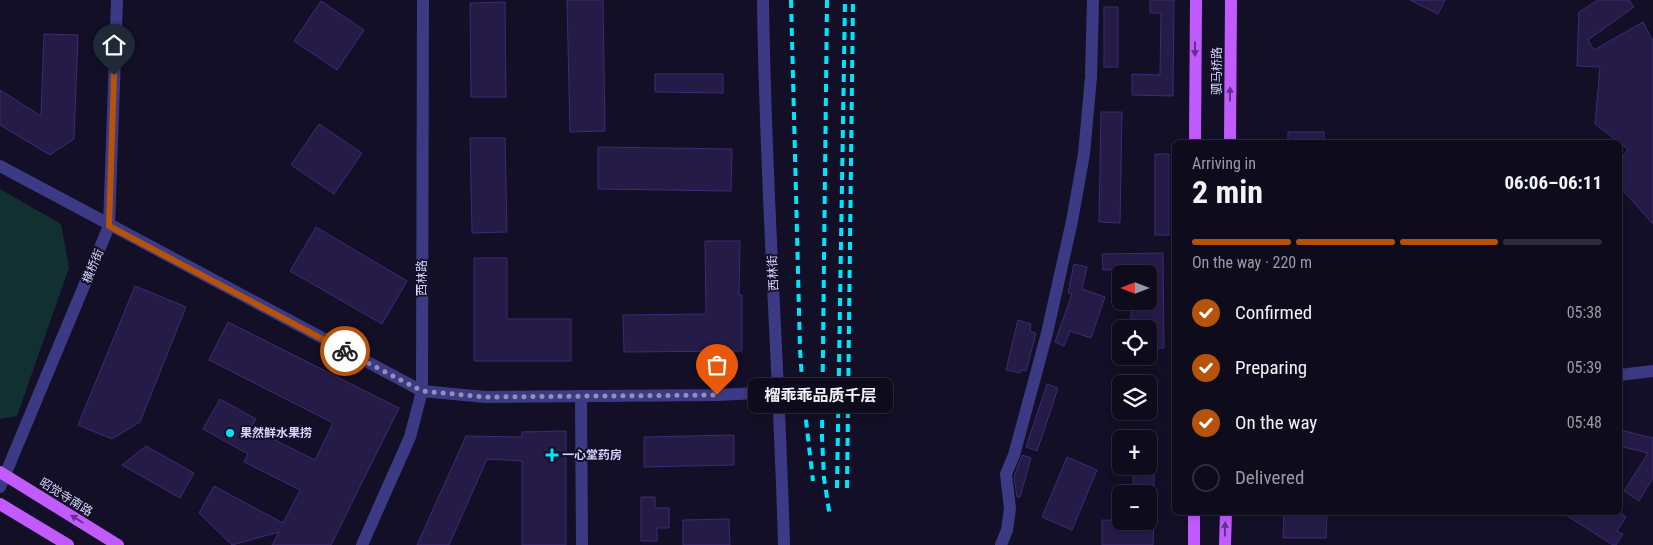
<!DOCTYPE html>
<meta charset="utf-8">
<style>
:root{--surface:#0e0b1c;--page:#1c1929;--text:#f1f3f6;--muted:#9b9ba3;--line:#2e2b3b;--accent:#b45309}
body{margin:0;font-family:"Roboto Condensed","Noto Sans SC",sans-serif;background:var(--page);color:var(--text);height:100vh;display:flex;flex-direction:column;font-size:19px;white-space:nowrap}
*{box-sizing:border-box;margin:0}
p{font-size:16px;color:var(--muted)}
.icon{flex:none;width:28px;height:28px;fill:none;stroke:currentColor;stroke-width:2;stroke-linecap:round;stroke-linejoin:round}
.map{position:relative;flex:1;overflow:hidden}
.side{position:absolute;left:1172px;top:140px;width:450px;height:375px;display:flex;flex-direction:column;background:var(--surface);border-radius:8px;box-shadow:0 2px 8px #0003,0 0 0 1px var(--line)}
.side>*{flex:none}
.needle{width:32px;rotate:270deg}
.fabs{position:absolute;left:1112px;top:265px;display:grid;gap:10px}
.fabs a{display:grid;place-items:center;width:45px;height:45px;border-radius:8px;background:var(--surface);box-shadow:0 2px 8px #0003,0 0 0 1px var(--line);font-size:25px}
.pin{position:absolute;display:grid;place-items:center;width:42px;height:42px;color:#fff;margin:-51px -21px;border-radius:50% 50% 50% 0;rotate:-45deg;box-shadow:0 0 5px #0007}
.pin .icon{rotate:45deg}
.courier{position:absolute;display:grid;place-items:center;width:50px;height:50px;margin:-25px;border:4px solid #b45309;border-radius:50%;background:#fff;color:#222;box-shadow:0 1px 6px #0007}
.bubble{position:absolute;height:35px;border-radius:8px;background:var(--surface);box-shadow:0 2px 8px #0003,0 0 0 1px var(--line);font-size:16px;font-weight:700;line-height:35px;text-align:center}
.headline em{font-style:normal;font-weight:700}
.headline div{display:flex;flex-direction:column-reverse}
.headline{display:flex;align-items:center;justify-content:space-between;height:85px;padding:0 20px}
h1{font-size:32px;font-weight:700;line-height:38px}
.bar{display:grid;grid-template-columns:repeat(4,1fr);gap:8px 5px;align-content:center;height:60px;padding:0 20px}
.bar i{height:6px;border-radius:4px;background:var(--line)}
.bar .active{background:var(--accent)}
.bar p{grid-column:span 4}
ol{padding:0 20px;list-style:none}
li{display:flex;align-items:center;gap:15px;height:55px}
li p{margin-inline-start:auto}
li .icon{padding:5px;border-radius:50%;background:var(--accent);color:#fff;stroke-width:4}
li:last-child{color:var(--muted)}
li i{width:28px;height:28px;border:2px solid var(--line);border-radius:50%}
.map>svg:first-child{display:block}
.green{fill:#12302f}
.building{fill:#241b47;stroke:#3b2d73}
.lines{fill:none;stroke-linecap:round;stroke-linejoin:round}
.minor{stroke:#3d3a85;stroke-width:12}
.major{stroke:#c25bff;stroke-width:12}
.rail{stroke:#00e5ff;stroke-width:4;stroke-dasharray:8 6;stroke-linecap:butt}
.oneway{fill:#623188}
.done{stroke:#948fb3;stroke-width:5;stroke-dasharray:0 9}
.route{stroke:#b45309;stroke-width:6}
.poi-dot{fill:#00e5ff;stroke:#130f26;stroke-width:2}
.labels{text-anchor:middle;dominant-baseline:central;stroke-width:4;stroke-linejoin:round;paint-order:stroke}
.street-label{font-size:12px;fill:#d9d4ff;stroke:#130f26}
.poi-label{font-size:12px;font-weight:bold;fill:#d9d4ff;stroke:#130f26;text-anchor:start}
</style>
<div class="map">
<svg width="1653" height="545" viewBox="0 0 1653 545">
<rect width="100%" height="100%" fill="#130f26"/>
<path class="green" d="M0 189 61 224 69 268 17 416 0 419Z"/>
<g class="building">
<path d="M567 0H603L605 131 570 132Z"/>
<path d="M1150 0H1174L1173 96 1132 95V74L1160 75 1161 13H1150Z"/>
<path d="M1410 0H1445L1438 14Z"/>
<path d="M1598 0H1629L1634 7 1588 40 1594 50 1643 22 1653 41V224L1620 187V162L1628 149 1595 124 1600 67 1577 66 1579 12Z"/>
<path d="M321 1 364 30 337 70 294 41Z"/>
<path d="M505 2 506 97H471L470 3Z"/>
<rect x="1104" y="7" width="14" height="60"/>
<path d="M44 34 78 35 74 139 50 155 0 125V90L41 116Z"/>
<path d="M655 74H723V93L655 92Z"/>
<path d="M1101 112H1122L1120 223 1099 222Z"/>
<path d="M319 124 362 153 334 194 291 165Z"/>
<rect x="1288" y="132" width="36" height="10"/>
<path d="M470 138H505L507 232 472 233Z"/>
<path d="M598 147 732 149 731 191 598 189Z"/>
<rect x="1155" y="154" width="14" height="81"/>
<path d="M316 227 407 281 382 324 290 271Z"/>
<path d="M705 241H740L739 295H742V351L624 352 623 315 706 314Z"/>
<path d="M1163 253 1164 348H1149V329H1131V301H1149V274H1130V270H1103L1102 254Z"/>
<path d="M474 258H507V319H571V361H474Z"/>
<path d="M1074 264 1087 267 1082 289 1105 297 1091 338 1070 331 1064 346 1055 342 1072 294 1068 293Z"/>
<path d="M135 286 186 307 140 422 112 439 78 425Z"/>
<path d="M1018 320 1031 324 1030 331 1036 333 1026 371 1020 370V373L1006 370Z"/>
<path d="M228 322 399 408 331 545H272L279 532 232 545 199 513 214 486 283 523 300 490 244 462 248 454 203 429 220 399 256 419 251 428 315 460 333 423 209 360Z"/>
<path d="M1047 384 1058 388 1037 451 1026 447Z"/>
<path d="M1620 430 1653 438V478L1639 501 1624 491 1648 453 1620 446Z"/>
<path d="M566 431V545H522V461L487 459 449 545H417L466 436 522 437V432Z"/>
<path d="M734 435V465L644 467V437Z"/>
<path d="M146 446 194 473 180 498 122 465Z"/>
<path d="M1022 455 1031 458 1020 497H1017L1014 477Z"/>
<path d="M1067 457 1097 470 1072 530 1042 517Z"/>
<rect x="1133" y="466" width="21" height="28"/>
<path d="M641 497H655V508H669V528H657V541H641Z"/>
<path d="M1284 512H1327L1326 538H1283Z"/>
<path d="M1561 512H1620L1626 517 1617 531 1623 534 1616 545H1613Z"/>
<path d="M729 519 730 545H683V520Z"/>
<path d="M1102 520 1154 521 1153 545H1102Z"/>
</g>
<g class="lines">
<g class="minor">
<path d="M763 0C765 182 779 363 784 545"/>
<path d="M0 166 422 391 485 397 717 395 778 392"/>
<path d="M1620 375 1653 371"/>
<path d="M581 396 582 545"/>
<path d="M0 487 109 226 117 0"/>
<path d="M362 545 410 437 422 391 423 0"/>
<path d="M1001 545 1007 530 1010 509 1006 474 1014 455 1047 333 1072 221 1084 154 1091 77 1093 0"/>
</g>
<g class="major">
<path d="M1195 142 1196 0"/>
<path d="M1230 142 1231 0"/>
<path d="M0 472 118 545"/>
<path d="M0 504 68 545"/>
<path d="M1194 545V512"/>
<path d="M1225 545 1226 512"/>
</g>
<g class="rail">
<path d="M791 0 800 349 803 394 813 481"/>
<path d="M827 0 822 437 824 478 830 517"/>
<path d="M837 488 845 0"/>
<path d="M847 488 853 0"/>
</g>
</g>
<defs><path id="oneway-solid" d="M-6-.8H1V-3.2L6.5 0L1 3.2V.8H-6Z" transform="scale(1.25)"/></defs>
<g class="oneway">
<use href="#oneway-solid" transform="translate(1195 49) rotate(90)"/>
<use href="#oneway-solid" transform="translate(1230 94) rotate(-90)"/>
<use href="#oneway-solid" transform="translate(77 519) rotate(-148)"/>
<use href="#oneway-solid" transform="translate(1225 529) rotate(-89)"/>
</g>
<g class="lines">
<path class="done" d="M345 351 422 391 485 397 717 395"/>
<path class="route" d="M114 75 109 226 345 351"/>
</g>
<g class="poi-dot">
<circle cx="230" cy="433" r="5"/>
<path d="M549.5 447.5h5v5h5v5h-5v5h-5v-5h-5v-5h5z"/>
</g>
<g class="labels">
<g class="street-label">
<text transform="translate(1217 71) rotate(-90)">驷马桥路</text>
<text transform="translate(93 266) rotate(-67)">横桥街</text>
<text transform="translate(773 273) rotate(-93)">西林街</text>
<text transform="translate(422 278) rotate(-90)">西林路</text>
<text transform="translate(66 497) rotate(32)">昭觉寺南路</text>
</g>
<g class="poi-label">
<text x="240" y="433">果然鲜水果捞</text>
<text x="562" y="455">一心堂药房</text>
</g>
</g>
</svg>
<div class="fabs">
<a><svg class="needle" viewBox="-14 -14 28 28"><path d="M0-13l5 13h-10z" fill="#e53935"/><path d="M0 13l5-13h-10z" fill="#9b9ba3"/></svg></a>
<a><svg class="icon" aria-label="locate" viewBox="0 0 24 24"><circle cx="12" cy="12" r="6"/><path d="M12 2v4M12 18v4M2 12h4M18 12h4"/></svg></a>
<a><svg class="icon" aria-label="layers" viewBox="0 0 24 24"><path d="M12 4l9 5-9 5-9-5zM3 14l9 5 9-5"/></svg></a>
<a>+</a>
<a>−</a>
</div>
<div class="pin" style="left:717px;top:395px;background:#ea580c"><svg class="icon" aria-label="bag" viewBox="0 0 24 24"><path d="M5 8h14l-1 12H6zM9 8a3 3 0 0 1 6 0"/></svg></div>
<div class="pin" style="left:114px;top:75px;background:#1f2937"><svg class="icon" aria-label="home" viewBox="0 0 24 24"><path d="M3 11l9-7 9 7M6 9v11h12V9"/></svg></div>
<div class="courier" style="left:345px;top:351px"><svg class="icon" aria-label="bike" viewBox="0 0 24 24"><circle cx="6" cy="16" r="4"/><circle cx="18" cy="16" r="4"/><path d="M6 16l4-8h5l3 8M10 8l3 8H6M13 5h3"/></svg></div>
<div class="bubble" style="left:748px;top:378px;width:145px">榴乖乖品质千层</div>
<section class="side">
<div class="headline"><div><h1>2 min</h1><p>Arriving in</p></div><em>06:06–06:11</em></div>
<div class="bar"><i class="active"></i><i class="active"></i><i class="active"></i><i></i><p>On the way · 220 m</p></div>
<ol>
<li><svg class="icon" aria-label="check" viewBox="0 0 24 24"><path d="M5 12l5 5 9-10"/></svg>Confirmed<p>05:38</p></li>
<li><svg class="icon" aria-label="check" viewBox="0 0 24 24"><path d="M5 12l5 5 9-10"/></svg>Preparing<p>05:39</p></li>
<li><svg class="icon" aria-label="check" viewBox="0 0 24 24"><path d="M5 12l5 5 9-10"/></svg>On the way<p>05:48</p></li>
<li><i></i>Delivered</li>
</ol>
</section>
</div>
